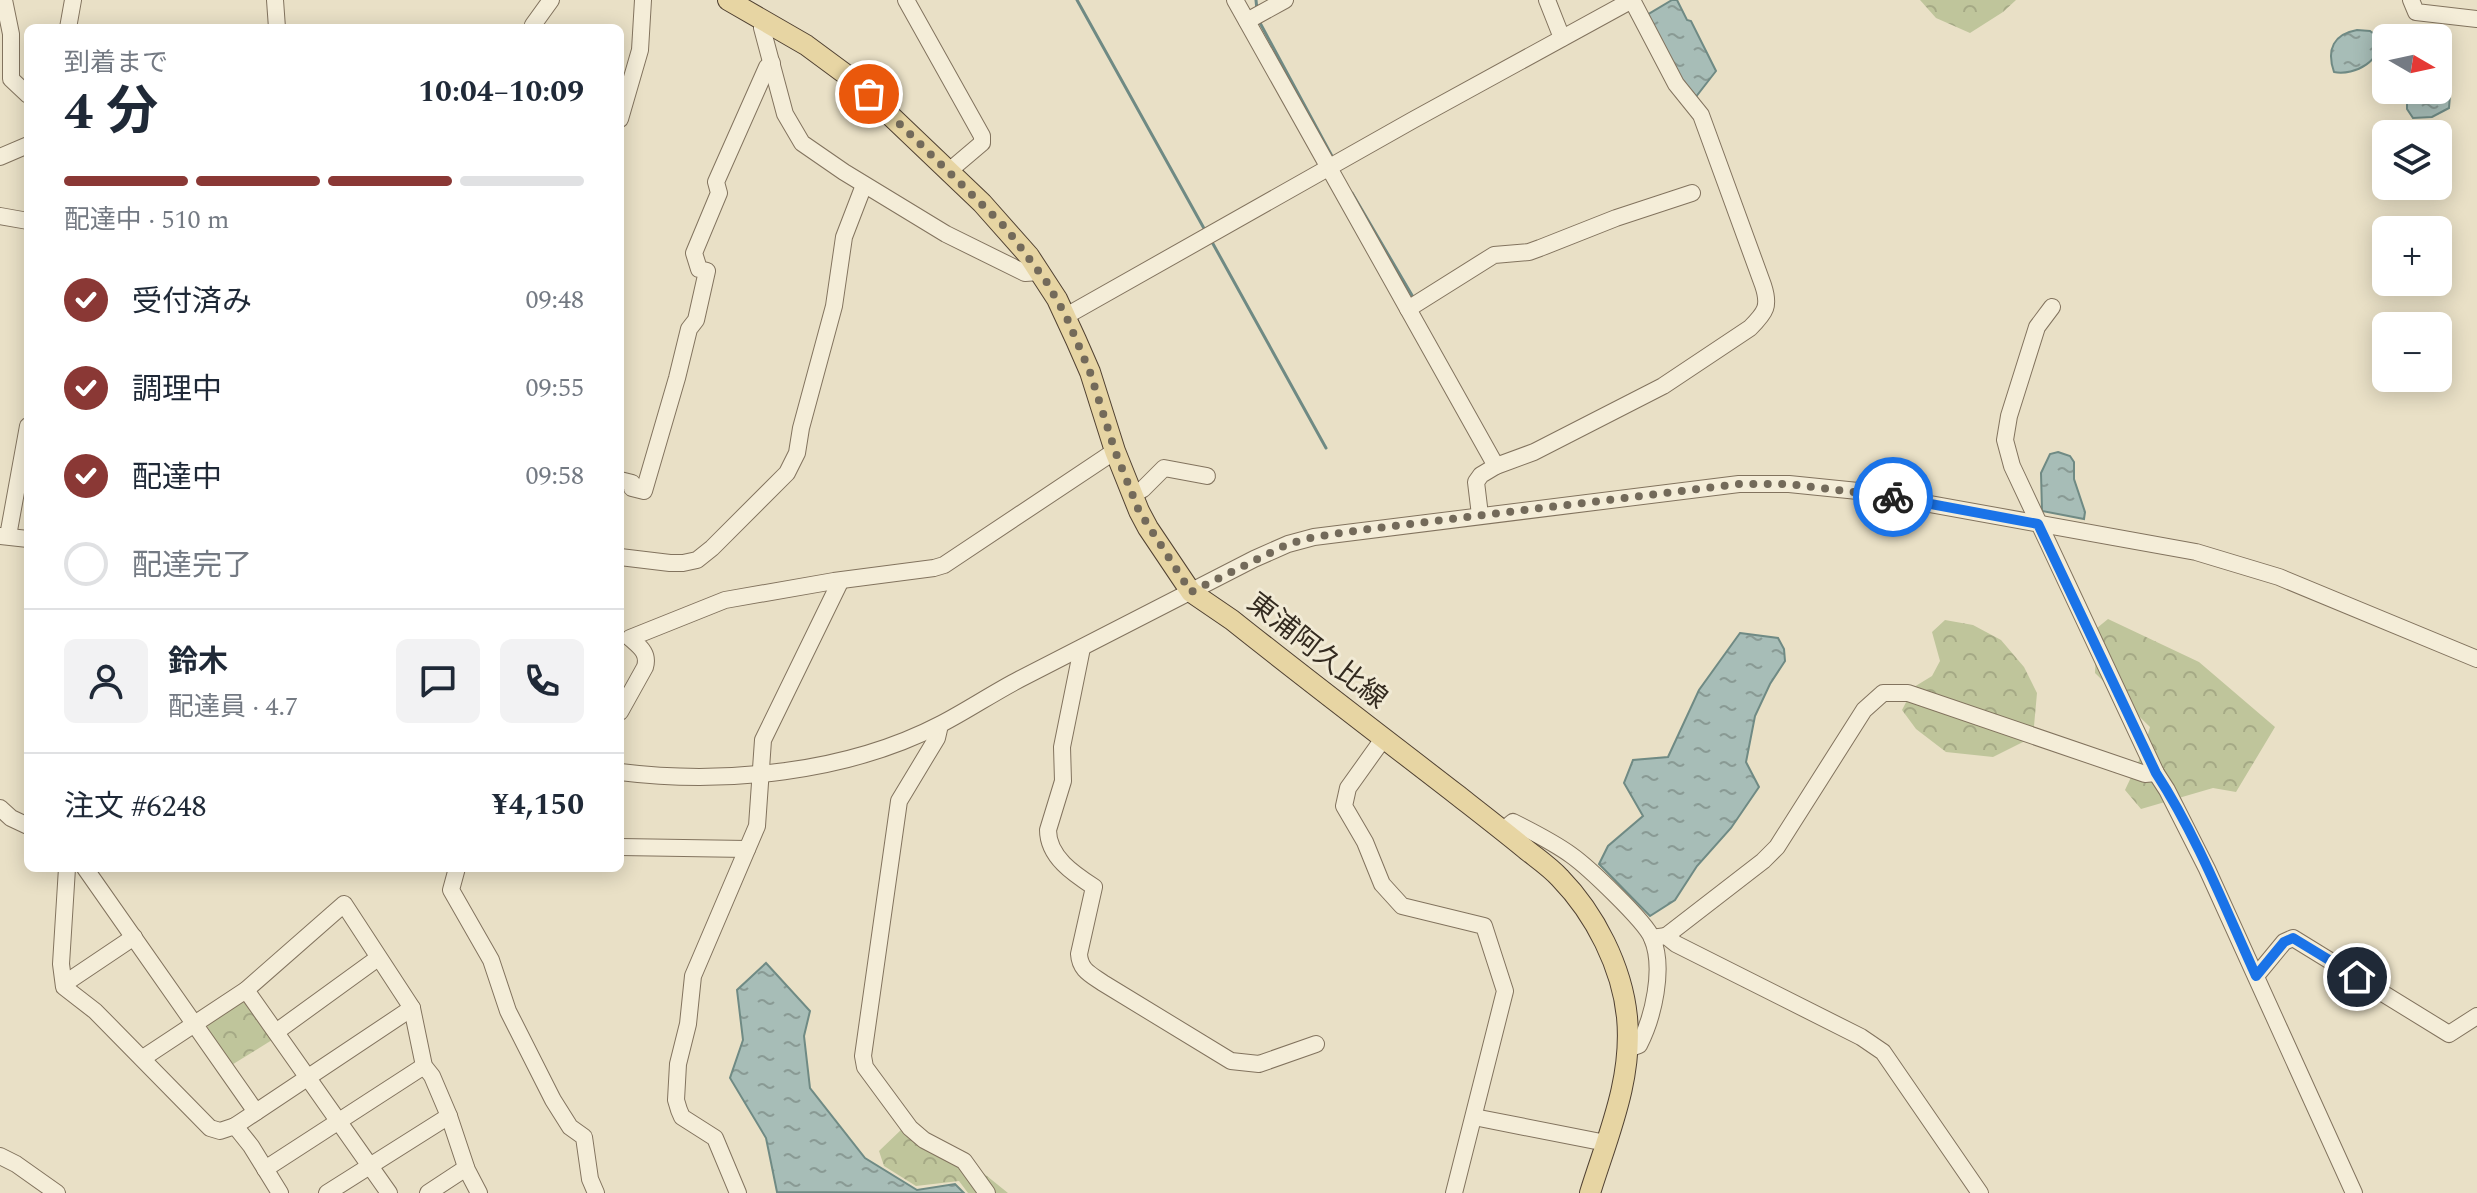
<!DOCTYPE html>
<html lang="ja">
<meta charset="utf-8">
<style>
:root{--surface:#fff;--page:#f2f2f3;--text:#1f2937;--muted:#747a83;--line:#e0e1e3;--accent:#8a3835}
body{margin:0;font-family:Spectral,"Noto Sans JP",serif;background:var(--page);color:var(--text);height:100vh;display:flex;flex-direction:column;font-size:30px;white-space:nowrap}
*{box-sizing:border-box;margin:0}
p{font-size:26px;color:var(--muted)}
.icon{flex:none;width:44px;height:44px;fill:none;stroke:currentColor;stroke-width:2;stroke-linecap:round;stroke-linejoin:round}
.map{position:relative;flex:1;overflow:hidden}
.panel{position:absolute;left:24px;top:24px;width:600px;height:848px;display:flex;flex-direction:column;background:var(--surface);border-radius:12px;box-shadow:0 4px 20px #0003}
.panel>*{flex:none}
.needle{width:52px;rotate:99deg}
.buttons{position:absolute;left:2372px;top:24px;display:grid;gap:16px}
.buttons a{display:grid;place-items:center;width:80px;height:80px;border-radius:12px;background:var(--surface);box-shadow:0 4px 20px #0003;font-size:40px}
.pin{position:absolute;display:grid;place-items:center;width:68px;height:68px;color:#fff;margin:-34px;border:4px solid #fff;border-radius:50%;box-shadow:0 2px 8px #0007}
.courier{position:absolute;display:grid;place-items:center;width:80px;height:80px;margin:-40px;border:6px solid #1a73e8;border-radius:50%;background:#fff;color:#222;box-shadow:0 2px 10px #0007}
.head em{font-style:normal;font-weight:700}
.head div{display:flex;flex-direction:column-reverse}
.head{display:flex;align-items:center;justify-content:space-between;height:136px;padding:0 40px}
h1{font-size:52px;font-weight:700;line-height:60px}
.bar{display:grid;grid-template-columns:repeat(4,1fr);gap:12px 8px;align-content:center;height:96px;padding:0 40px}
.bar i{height:10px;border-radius:6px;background:var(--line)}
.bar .selected{background:var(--accent)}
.bar p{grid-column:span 4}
.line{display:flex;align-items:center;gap:20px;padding:0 40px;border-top:2px solid var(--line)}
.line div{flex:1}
.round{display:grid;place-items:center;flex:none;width:84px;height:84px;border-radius:12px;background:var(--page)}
ol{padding:0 40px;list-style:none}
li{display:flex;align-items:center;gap:24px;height:88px}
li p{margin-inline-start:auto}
li .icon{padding:8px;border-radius:50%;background:var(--accent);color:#fff;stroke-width:4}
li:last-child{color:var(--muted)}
li i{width:44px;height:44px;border:4px solid var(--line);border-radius:50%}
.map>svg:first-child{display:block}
.forest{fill:url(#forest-crowns)}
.water{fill:url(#water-ripples);stroke:#6f8a84;stroke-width:2}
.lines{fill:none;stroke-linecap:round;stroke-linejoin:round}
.stream{stroke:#6f8a84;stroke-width:3}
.minor-casing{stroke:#82735e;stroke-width:18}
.major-casing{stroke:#504132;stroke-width:22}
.minor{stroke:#f4edd8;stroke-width:16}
.major{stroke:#e7d5a3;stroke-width:20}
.done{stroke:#736a5a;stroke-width:8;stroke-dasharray:0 14.4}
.route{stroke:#1a73e8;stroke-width:10}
.labels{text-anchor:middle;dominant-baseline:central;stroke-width:6;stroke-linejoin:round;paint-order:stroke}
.street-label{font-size:28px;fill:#342b20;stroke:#f1ead5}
</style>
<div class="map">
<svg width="2477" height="1193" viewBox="0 0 2477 1193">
<defs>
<pattern id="forest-crowns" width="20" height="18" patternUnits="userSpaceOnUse" patternTransform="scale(2)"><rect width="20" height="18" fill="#bfc59b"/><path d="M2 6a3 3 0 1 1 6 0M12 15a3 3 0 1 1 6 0" fill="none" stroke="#a5a985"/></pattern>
<pattern id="water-ripples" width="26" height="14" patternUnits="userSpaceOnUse" patternTransform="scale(2)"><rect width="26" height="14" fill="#a7bdb7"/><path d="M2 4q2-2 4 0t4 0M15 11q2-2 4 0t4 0" fill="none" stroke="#899a94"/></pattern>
</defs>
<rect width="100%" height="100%" fill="#e9e0c6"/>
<g class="forest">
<path d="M1920 0H2016L2003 12 1970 33 1936 18Z"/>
<path d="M2108 619 2199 662 2275 727 2236 792 2213 788 2141 809 2125 790 2143 752 2150 727 2095 673 2097 628Z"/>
<path d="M1945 620 1973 625 2001 640 2024 667 2037 693 2033 737 1993 757 1946 752 1916 729 1902 710 1914 687 1932 676 1940 661 1932 632Z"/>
<path d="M244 999 272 1040 230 1066 207 1026Z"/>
<path d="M903 1128 977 1168 1008 1193H968L959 1181 916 1186 884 1166 879 1151Z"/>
</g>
<g class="water">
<path d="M1672 0H1677L1687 20 1691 21 1716 71 1695 98 1683 86 1647 15Z"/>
<path d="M2357 30 2370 31 2378 37C2384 60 2355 76 2334 72 2326 49 2334 34 2357 30Z"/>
<path d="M2438 85 2450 95 2449 108 2432 117 2413 118 2407 109V90H2438Z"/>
<path d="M2058 452 2070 456 2074 462V479L2085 512 2084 519 2042 511 2041 473 2050 454Z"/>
<path d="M1740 633 1778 638 1784 649 1785 661 1770 684 1755 716 1746 762 1759 787 1731 828 1697 866 1675 900 1650 916 1599 864 1608 846 1643 816 1624 783 1633 760 1668 757 1699 690Z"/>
<path d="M766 963 810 1011 804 1036 810 1088 865 1158 917 1190 955 1184 964 1193 777 1192 766 1138 730 1078 743 1040 737 990Z"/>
</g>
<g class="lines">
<g class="stream">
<path d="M1077 0 1206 232"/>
<path d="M1256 0 1257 10"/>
<path d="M1259 21 1333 158"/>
<path d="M1352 193 1413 297"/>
<path d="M1212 242 1326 448"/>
</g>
<g class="minor-casing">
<g id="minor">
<path d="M4 0 11 34V79L28 95"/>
<path d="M275 0 277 28"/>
<path d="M906 0 982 136V143L949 171"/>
<path d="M1235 0 1496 466"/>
<path d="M1547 0 1562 38"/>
<path d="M2411 0 2416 12 2477 19"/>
<path d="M764 20 762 28 785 114 802 143 844 172 946 234 1025 273 1040 272"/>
<path d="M1247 21 1285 0"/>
<path d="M68 28 73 0"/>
<path d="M535 28 533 25 551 0"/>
<path d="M620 119 640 50 643 0"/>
<path d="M0 157 28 145"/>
<path d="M0 216 28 221"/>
<path d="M2052 307 2037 327 2009 416 2005 440 2012 466 2156 773 2167 790 2207 869 2354 1193"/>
<path d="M1408 309 1494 255 1529 252 1540 248 1616 218 1692 193"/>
<path d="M1066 316 1413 120 1632 0 1676 84 1701 115 1763 285C1770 306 1766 312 1750 328L1663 386 1534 452 1496 466 1481 475 1476 482 1480 515"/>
<path d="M620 480 632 483V488L644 491 677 378 689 329 696 320 707 271 699 269 694 253 719 193 716 182 767 67 772 63"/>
<path d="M1132 495 1143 489 1164 468 1207 476"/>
<path d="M0 536 28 539"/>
<path d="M8 536 28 426"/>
<path d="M620 557 670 563H683L697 560 712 548 787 473 797 453 801 428 834 306 844 237 864 185"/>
<path d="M1082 648 1062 747 1063 781 1048 830C1048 857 1074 874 1094 887L1079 954C1080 970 1090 974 1103 983L1231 1061 1259 1064 1316 1044"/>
<path d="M620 712 645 667C649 653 640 647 630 638L725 600 834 581 934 568 944 565 1115 451"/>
<path d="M940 725 937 738 899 801 863 1056 865 1067 910 1128 924 1140 964 1161 987 1193"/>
<path d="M1383 739 1348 788 1344 806 1365 842 1382 884 1402 906 1484 926 1505 991 1454 1193"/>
<path d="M620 772C724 785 847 773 941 724 968 710 993 693 1020 679 1098 639 1176 599 1254 559L1288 544 1314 537 1739 484H1789L1858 491 2196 552 2279 577 2477 659"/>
<path d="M0 808 11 818 28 826"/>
<path d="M1502 831 1513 822C1533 832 1553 842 1571 855 1588 867 1645 921 1652 938 1665 968 1653 1018 1639 1045L1628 1049"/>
<path d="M620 847 747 849"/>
<path d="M67 868 61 964 64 987 95 1011 210 1128 220 1131 235 1126 251 1146 280 1193"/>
<path d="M85 868 256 1112"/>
<path d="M457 868 451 890 491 960 508 1011 553 1100 570 1127 584 1137 590 1179 596 1193"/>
<path d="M1666 936 1763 861 1777 847 1864 710 1883 693H1908L2145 774 2156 773"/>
<path d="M1652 938 1666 936 1676 944 1861 1037 1883 1052 1980 1193"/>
<path d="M2256 976 2284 942 2293 938 2449 1034 2477 1016"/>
<path d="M64 984 134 937"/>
<path d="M246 990 389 1193"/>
<path d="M276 1032 378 958"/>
<path d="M143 1058 246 990 344 904 412 1008 424 1066 432 1076 449 1116 467 1170 479 1193"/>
<path d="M1474 1117 1606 1143"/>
<path d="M235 1126 412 1008"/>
<path d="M0 1156 16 1164 57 1193"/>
<path d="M265 1169 424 1066"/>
<path d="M327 1193 449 1116"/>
<path d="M428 1193 466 1168"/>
<path d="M738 1193 715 1138 682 1117 679 1110 676 1100 678 1064 688 1024 693 976 757 826 763 740 840 582"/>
</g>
</g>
<g class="major-casing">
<path id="major" d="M728 0 806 45 852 79 982 203 1029 256 1057 299 1076 340 1090 372 1115 451 1139 511 1148 528 1191 592 1232 620C1306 679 1381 736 1456 794 1479 812 1501 829 1523 847 1535 857 1549 866 1560 878 1595 914 1622 967 1627 1017 1633 1079 1608 1135 1590 1193"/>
</g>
<use href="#minor" class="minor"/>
<use href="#major" class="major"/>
</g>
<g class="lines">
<path class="done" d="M869 94 1006 228 1046 281 1066 316 1090 372 1115 451 1139 511 1191 592 1288 544 1314 537 1361 530 1739 484H1789L1893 497"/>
<path class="route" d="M1893 497 2038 524 2156 773C2197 836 2225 908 2256 976L2284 942 2293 938 2357 977"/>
</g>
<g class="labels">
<g class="street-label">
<text transform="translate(1317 651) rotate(38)">東浦阿久比線</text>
</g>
</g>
</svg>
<div class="buttons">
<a><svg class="needle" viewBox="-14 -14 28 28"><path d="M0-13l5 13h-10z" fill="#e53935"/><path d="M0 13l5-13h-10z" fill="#747a83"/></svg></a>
<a><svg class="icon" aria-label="layers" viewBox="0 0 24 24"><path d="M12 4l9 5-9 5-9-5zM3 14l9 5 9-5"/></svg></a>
<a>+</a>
<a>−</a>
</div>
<div class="pin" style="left:869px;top:94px;background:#ea580c"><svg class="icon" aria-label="bag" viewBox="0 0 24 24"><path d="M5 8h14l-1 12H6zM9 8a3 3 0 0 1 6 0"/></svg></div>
<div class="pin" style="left:2357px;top:977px;background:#1f2937"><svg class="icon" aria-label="home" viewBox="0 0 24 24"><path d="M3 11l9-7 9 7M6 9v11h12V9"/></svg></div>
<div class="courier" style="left:1893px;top:497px"><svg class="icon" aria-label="bike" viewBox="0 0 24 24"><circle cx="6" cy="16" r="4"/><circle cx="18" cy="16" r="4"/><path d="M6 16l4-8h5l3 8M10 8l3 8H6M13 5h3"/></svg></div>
<section class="panel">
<div class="head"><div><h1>4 分</h1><p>到着まで</p></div><em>10:04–10:09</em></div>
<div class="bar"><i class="selected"></i><i class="selected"></i><i class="selected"></i><i></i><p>配達中 · 510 m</p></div>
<ol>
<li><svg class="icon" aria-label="check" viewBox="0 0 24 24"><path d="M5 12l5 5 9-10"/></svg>受付済み<p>09:48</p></li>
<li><svg class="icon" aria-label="check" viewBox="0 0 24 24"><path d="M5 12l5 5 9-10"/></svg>調理中<p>09:55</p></li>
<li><svg class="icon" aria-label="check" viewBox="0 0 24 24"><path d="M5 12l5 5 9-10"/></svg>配達中<p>09:58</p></li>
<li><i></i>配達完了</li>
</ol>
<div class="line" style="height:144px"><a class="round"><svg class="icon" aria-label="person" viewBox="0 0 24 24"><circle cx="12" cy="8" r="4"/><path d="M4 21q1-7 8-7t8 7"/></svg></a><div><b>鈴木</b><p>配達員 · 4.7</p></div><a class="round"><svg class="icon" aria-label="chat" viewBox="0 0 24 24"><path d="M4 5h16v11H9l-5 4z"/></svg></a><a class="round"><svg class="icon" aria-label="phone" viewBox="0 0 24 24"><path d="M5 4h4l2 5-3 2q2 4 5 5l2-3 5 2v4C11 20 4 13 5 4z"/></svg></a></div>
<div class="line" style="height:104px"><div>注文 #6248</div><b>¥4,150</b></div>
</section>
</div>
